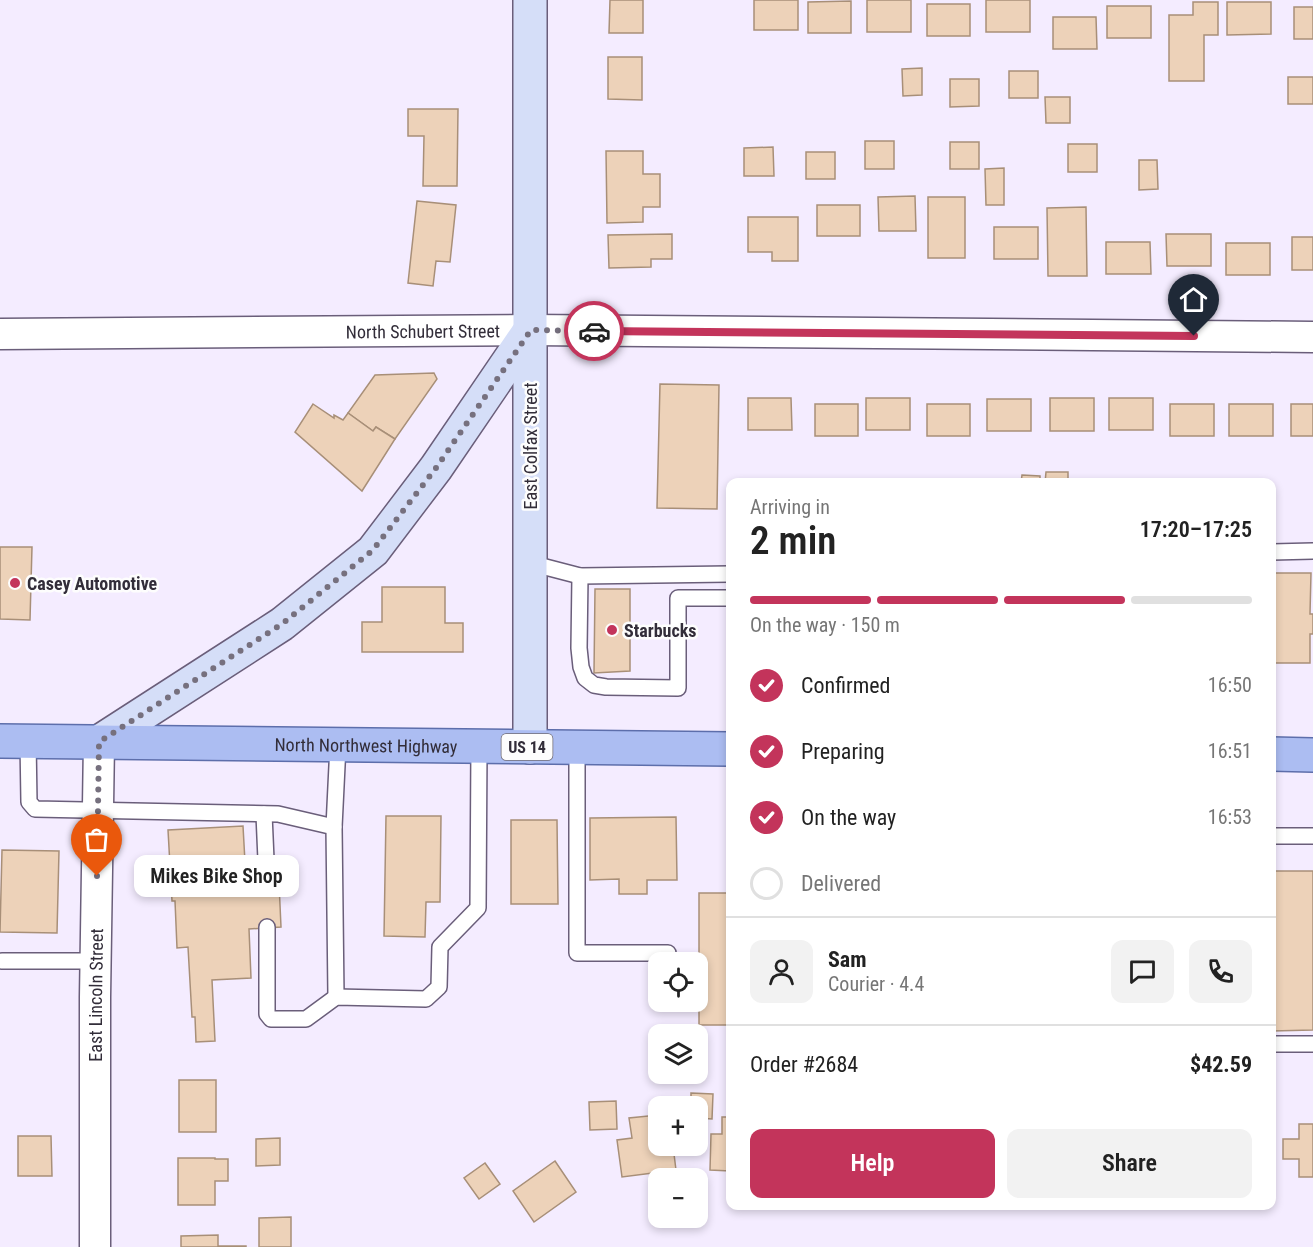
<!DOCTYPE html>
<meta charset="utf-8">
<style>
:root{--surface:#fff;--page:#f2f2f2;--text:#222;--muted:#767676;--line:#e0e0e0;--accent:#c3345b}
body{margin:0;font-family:"Roboto Condensed",sans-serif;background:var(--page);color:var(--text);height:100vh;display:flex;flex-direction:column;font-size:22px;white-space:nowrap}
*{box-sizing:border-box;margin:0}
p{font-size:20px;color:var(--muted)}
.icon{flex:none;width:33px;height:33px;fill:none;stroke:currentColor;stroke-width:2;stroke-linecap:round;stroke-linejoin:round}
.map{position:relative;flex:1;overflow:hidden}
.panel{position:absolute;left:726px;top:478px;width:550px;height:732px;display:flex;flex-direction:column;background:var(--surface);border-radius:12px;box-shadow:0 3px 9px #0003}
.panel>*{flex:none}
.buttons{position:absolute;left:648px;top:952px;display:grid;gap:12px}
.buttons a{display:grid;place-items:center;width:60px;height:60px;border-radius:12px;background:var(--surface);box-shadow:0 3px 9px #0003;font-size:30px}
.pin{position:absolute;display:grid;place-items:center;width:51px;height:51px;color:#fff;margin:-62px -26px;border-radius:50% 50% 50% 0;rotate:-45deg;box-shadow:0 0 6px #0007}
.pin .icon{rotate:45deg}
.courier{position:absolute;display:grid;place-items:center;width:60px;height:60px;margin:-30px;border:4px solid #c3345b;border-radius:50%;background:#fff;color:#222;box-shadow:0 2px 8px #0007}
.bubble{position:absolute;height:42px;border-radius:12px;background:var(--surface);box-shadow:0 3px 9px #0003;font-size:20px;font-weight:600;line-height:42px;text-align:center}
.headline em{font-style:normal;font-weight:600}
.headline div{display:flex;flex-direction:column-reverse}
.headline{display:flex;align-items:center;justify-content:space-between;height:102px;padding:0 24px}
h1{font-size:39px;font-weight:600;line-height:45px}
.bar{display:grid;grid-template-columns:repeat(4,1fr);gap:9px 6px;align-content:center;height:72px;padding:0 24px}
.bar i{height:8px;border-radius:4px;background:var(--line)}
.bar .on{background:var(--accent)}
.bar p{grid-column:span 4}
.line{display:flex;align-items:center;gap:15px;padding:0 24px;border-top:2px solid var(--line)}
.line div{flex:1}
.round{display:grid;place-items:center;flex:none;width:63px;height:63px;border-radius:12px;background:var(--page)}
ol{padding:0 24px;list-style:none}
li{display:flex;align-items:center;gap:18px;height:66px}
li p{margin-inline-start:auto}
li .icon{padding:6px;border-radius:50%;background:var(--accent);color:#fff;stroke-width:4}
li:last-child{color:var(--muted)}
li i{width:33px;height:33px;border:3px solid var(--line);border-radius:50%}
.button{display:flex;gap:12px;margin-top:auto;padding:12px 24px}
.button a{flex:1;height:69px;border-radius:12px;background:var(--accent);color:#fff;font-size:24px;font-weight:600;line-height:69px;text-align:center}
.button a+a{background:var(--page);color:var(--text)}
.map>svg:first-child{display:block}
.building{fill:#edd2b9;stroke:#a88f78;stroke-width:1.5}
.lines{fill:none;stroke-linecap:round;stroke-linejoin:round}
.lane-casing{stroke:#6a5e7a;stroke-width:18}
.street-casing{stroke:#6a5e7a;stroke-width:33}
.secondary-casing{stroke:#6a5e7a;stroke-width:36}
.primary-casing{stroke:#5d6eab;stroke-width:36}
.lane{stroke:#fff;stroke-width:15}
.street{stroke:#fff;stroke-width:30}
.secondary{stroke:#d5def8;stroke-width:33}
.primary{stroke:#acbdf2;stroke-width:33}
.done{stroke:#76707e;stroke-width:6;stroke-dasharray:0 10.8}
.route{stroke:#c3345b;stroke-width:8}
.poi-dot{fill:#c3345b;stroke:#fdfdfd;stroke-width:2}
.labels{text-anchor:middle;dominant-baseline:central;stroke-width:5;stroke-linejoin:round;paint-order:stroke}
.shield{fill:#fdfdfd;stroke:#6f6b74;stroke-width:1.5}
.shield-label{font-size:16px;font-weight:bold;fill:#322d39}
.street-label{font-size:18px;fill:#322d39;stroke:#fdfdfd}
.poi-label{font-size:18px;font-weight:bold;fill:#322d39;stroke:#fdfdfd;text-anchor:start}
</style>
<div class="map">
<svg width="1313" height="1247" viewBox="0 0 1313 1247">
<rect width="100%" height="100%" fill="#f4ecff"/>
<g class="building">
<path d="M610 0H643V33H609Z"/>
<rect x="754" y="0" width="44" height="30"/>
<rect x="867" y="0" width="44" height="32"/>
<rect x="986" y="0" width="44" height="32"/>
<path d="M851 1V33H808V2Z"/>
<path d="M1193 2H1218V35H1204V81H1169V15H1193Z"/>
<path d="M1227 2H1271V34L1227 35Z"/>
<rect x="927" y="4" width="43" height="32"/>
<rect x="1107" y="6" width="44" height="32"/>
<rect x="1294" y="7" width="19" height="32"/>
<path d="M1053 17H1096L1097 49H1053Z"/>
<path d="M608 57H642V100L608 99Z"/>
<path d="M922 68V95L903 96 902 69Z"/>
<rect x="1009" y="71" width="29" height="27"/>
<rect x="1288" y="77" width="25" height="27"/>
<path d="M950 79H979V106L950 107Z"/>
<path d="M1045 97H1070V123H1046Z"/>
<path d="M408 109H458L457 186H423L424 136H408Z"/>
<rect x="865" y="141" width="29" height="28"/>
<rect x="950" y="142" width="29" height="27"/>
<rect x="1068" y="144" width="29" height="28"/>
<path d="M773 147 774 176H744V148Z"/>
<path d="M606 151H643V174H660V207H643V222L607 223Z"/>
<rect x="806" y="152" width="29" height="27"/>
<path d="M1139 160H1157L1158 189 1139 190Z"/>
<path d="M1004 168V205H986L985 169Z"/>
<path d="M915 196 916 231H879L878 197Z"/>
<rect x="928" y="197" width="37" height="61"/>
<path d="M417 201 456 205 450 262 436 261 433 286 408 283Z"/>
<rect x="817" y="205" width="43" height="31"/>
<path d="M1086 207 1087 276H1048L1047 208Z"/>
<path d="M748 217H798V261H772V252H748Z"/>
<rect x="994" y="227" width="44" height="32"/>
<path d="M672 234V259H651V267L609 268 608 235Z"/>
<path d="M1166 234H1211V266H1167Z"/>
<rect x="1292" y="237" width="21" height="33"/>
<path d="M1106 242H1150L1151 274H1106Z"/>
<rect x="1226" y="243" width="44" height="32"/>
<path d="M434 373 437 379 395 439 376 427 373 431 348 413 375 375Z"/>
<path d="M660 384 719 385 717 509 657 508Z"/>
<path d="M748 398H791L792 430H748Z"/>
<rect x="866" y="398" width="44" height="32"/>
<rect x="1050" y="398" width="44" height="33"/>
<rect x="1109" y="398" width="44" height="32"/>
<rect x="987" y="399" width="44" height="32"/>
<path d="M313 404 334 418V415L343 420 348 413 373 431 376 427 395 439 362 491 295 432Z"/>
<rect x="815" y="404" width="43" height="32"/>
<rect x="927" y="404" width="43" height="32"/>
<rect x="1170" y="404" width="44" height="32"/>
<rect x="1229" y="404" width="44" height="32"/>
<rect x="1291" y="404" width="22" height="32"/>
<path d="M1046 472H1068V483H1045Z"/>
<path d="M1022 475 1040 476V483H1021Z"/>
<path d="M0 547H32L30 620 0 619Z"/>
<path d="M1272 573H1311L1310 614H1313V634H1310V663H1272Z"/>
<path d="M382 587H445V623H463V652H362V622H382Z"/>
<path d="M595 589H630V671L594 673Z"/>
<path d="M386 816H441L440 902H426L425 937 384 936Z"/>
<path d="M676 817 677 880H647V894H619V879L590 880V818Z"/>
<path d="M511 820H557L558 904H511Z"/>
<path d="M243 826 245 862 278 861 281 927 249 929 251 978 212 980 215 1041 196 1042 195 1017H192L188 947 177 948 175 901H172L168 830Z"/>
<path d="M2 850 59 851 57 933 0 932Z"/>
<path d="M1272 871H1313V1030L1272 1031Z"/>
<rect x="699" y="893" width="31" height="132"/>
<rect x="179" y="1080" width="37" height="52"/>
<path d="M691 1093 713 1094 712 1119 698 1118V1107H691Z"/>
<path d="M616 1101 617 1129 590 1130 589 1102Z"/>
<path d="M658 1115V1146H673L676 1170 622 1177 617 1140 632 1138 629 1118Z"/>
<path d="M722 1117H730V1171L710 1170 711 1134H722Z"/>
<path d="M1299 1124H1313V1177H1299V1159H1283V1139H1299Z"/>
<path d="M18 1136H51L52 1176H18Z"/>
<path d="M280 1138V1165L256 1166V1139Z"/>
<path d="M178 1158H215V1159H228V1181H215V1205H178Z"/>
<path d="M555 1161 576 1192 534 1222 513 1191Z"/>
<path d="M485 1163 500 1184 479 1199 464 1178Z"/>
<path d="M291 1217V1247H259V1218Z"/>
<path d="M218 1235V1246H246V1247H181V1236Z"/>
</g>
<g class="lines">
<g class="lane-casing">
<g id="lane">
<path d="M1272 552 1313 551"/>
<path d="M530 563 580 576 730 574"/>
<path d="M580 576 579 648 581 667 585 678 594 685 606 687 678 688V598H730"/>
<path d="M28 741 29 802 35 809 278 814 334 827 336 997"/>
<path d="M577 748V953H668"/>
<path d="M264 814 266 860"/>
<path d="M334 827 338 745"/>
<path d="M1272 836H1313"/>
<path d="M267 927V1014L271 1019H306L336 997 426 999 439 987 440 947 478 908 479 747"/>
<path d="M2 961H95"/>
<path d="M1272 1044H1313"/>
</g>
</g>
<g class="street-casing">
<g id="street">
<path id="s1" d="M0 334 530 330 1313 337"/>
<path id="s2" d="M95 1247V997L99 742"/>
</g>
</g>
<g class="secondary-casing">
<g id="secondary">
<path d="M99 742 282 624 373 551 436 468 530 330"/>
<path d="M530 747V0"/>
</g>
</g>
<g class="primary-casing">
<g id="primary">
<path id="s3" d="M0 741 730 749"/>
<path d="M1272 754 1313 755"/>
</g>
</g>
<use href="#lane" class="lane"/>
<use href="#street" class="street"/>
<use href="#secondary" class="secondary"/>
<use href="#primary" class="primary"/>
</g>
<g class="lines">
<path class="done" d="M97 876 99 742 282 624 373 550 436 468 531 330 594 331"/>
<path class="route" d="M594 331 1194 336"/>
</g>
<g class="poi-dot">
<circle cx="15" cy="583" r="6"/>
<circle cx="612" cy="630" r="6"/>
</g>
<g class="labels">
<rect class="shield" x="501.5" y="734" width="51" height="26" rx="4.5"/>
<g class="shield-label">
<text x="527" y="747">US 14</text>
</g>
<g class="street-label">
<text stroke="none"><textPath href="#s1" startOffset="423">North Schubert Street</textPath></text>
<text transform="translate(530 446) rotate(-90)">East Colfax Street</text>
<text stroke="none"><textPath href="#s3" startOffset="366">North Northwest Highway</textPath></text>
<text stroke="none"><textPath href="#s2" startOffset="252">East Lincoln Street</textPath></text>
</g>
<g class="poi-label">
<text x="27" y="583">Casey Automotive</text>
<text x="624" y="630">Starbucks</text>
</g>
</g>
</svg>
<div class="buttons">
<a><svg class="icon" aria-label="locate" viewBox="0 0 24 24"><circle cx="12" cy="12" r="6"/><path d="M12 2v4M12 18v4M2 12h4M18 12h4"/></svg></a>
<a><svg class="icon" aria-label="layers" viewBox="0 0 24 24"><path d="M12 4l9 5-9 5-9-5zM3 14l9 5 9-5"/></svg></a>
<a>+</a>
<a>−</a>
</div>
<div class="pin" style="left:97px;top:876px;background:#ea580c"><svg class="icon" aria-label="bag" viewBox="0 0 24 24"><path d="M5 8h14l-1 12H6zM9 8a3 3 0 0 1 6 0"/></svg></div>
<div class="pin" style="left:1194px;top:336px;background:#1f2937"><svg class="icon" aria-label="home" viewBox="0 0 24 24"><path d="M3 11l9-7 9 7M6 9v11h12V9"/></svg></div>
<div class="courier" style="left:594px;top:331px"><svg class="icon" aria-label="car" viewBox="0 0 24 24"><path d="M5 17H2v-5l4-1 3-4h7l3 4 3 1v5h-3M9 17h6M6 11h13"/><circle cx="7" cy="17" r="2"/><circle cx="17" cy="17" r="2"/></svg></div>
<div class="bubble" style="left:134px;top:855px;width:165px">Mikes Bike Shop</div>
<section class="panel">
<div class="headline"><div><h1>2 min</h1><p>Arriving in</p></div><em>17:20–17:25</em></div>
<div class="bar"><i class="on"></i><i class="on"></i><i class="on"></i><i></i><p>On the way · 150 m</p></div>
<ol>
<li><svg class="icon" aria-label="check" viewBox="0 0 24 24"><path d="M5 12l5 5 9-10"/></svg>Confirmed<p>16:50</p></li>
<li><svg class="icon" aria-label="check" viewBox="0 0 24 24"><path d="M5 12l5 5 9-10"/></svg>Preparing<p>16:51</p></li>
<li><svg class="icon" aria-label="check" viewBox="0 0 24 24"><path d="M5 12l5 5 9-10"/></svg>On the way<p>16:53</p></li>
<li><i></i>Delivered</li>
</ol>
<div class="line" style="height:108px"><a class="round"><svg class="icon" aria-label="person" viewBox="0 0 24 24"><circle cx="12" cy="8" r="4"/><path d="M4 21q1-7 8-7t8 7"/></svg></a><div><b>Sam</b><p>Courier · 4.4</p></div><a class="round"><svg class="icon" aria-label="chat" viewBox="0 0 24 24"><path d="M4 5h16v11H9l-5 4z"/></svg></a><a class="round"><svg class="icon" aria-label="phone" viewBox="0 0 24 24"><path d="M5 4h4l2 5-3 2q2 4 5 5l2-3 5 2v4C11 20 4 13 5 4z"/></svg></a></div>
<div class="line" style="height:78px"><div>Order #2684</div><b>$42.59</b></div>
<div class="button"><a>Help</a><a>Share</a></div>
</section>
</div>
